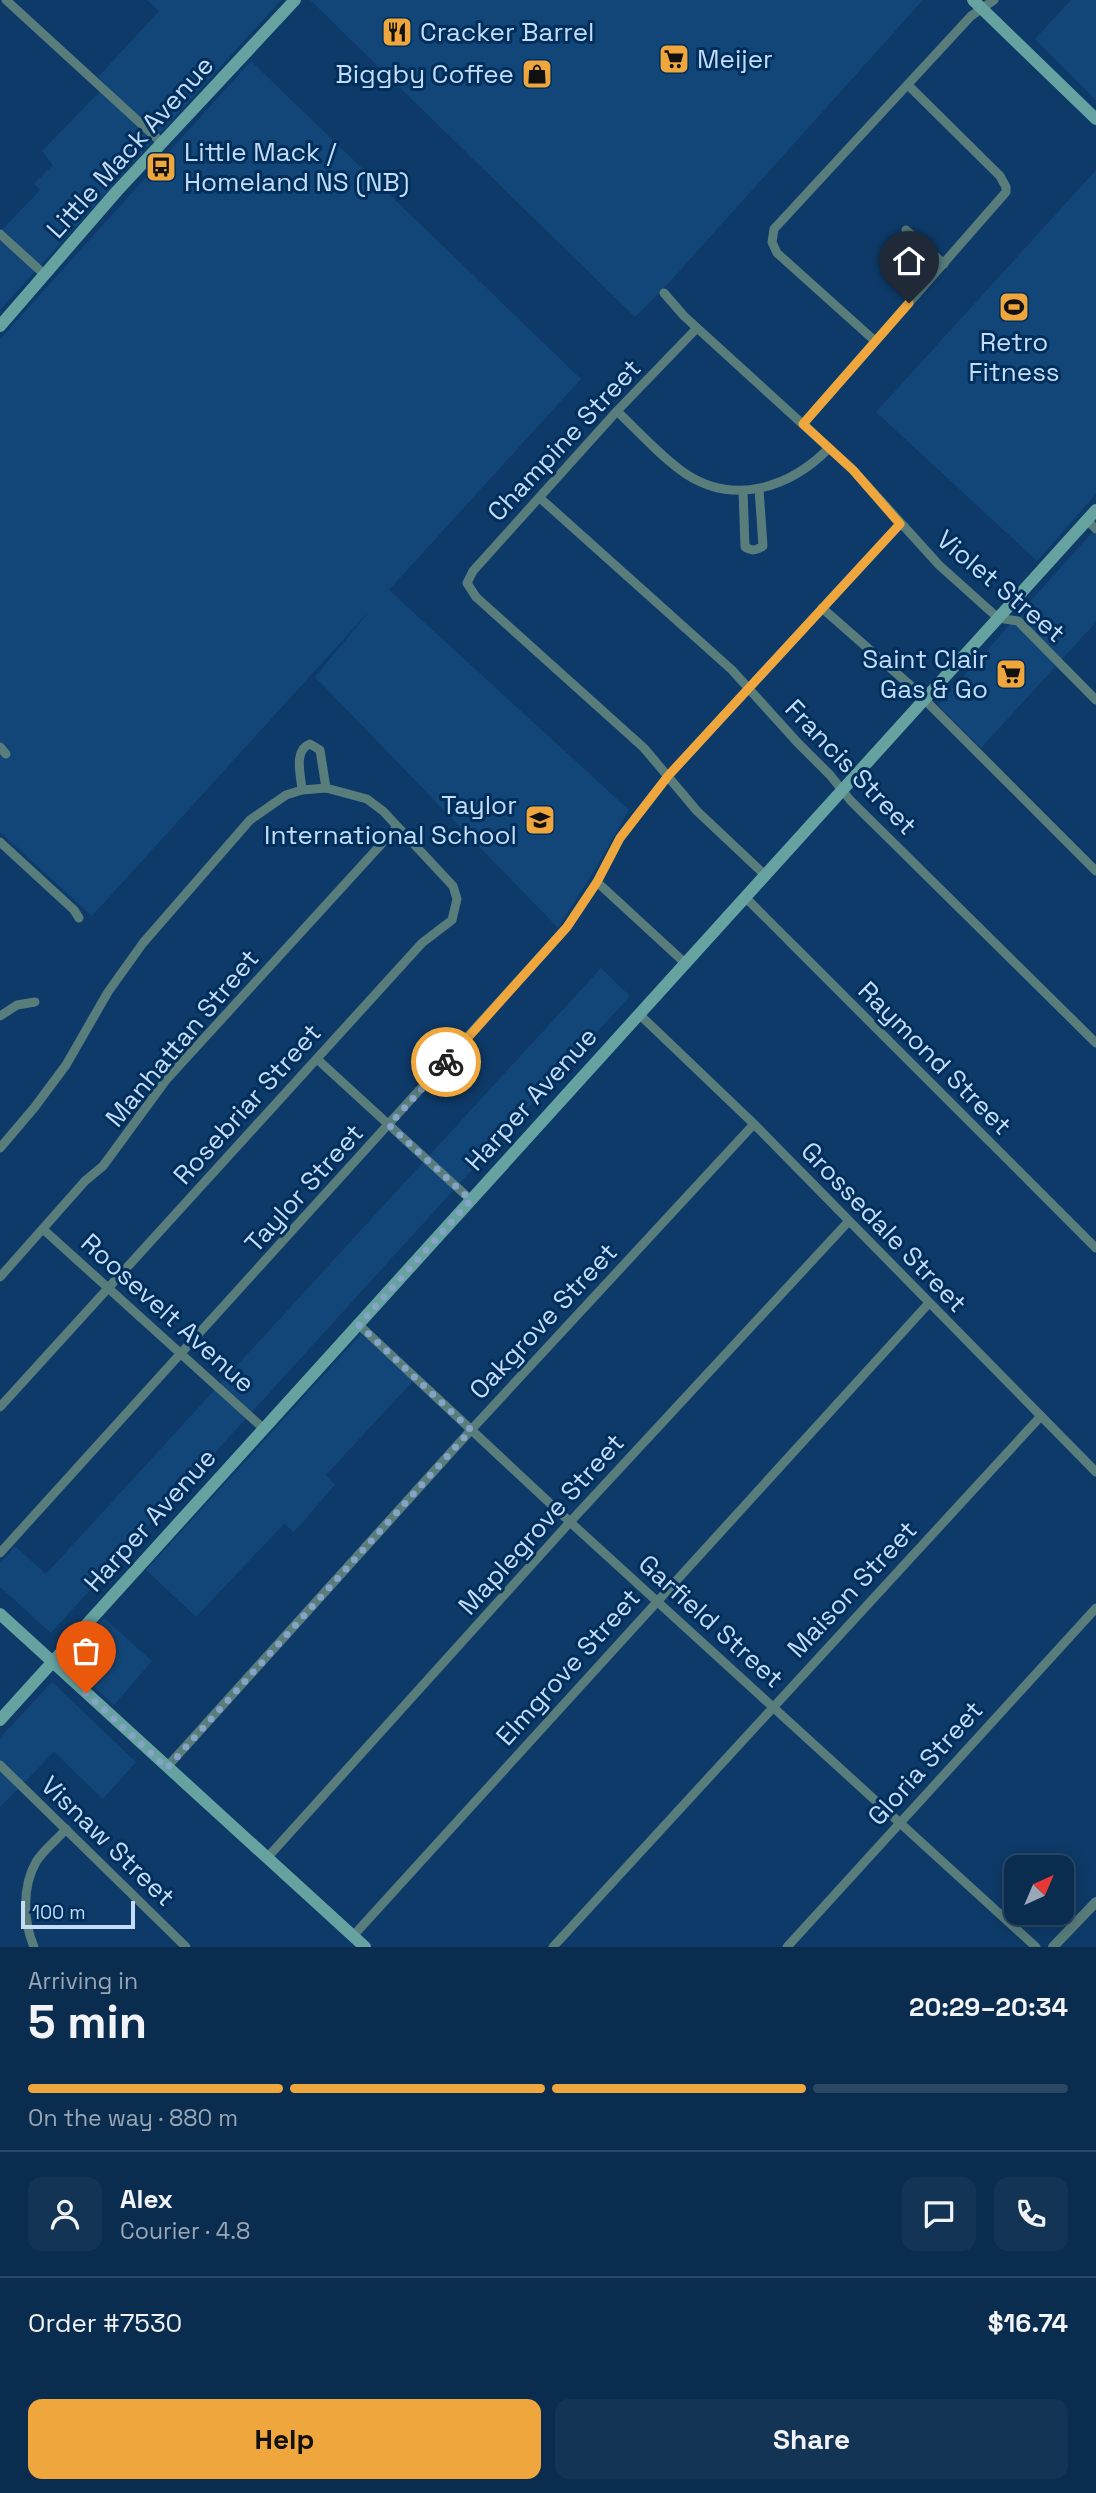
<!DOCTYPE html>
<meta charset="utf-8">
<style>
:root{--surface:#0a2c4e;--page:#133455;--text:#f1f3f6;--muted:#99a7b6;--line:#2a4866;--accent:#efa73d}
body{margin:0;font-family:"Space Grotesk",sans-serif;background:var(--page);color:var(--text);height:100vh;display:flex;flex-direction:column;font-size:26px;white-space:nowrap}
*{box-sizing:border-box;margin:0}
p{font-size:23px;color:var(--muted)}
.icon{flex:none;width:38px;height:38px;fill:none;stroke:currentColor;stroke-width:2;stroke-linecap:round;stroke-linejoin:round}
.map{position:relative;height:1947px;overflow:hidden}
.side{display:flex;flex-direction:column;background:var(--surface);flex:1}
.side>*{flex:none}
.needle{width:46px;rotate:44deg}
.tools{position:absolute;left:1004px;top:1855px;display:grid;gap:14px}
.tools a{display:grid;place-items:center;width:70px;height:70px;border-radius:14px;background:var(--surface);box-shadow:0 4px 18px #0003,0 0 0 2px var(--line);font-size:35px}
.scale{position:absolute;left:21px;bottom:18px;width:114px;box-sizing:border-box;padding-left:7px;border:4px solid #c4dcf8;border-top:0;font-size:19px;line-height:24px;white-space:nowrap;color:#c4dcf8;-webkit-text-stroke:5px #002f5c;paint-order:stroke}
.pin{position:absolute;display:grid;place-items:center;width:60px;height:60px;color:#fff;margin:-72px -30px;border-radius:50% 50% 50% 0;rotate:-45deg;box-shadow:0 0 7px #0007}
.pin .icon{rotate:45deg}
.courier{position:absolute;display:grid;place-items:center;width:70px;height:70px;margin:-35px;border:5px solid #efa73d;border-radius:50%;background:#fff;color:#222;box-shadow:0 2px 9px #0007}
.summary em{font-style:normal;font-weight:800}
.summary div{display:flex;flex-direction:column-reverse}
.summary{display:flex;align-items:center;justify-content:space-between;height:119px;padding:0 28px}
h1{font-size:46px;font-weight:800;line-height:52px}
.bar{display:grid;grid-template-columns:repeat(4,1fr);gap:10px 7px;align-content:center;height:84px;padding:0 28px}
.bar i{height:9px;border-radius:5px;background:var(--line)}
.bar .on{background:var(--accent)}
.bar p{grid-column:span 4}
.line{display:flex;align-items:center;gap:18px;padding:0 28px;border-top:2px solid var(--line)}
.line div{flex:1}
.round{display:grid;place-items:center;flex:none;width:74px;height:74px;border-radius:14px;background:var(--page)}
.button{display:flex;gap:14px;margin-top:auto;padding:14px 28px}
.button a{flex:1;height:80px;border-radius:14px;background:var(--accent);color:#111;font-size:28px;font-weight:800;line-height:80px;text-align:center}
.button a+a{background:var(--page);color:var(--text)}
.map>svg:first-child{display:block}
.built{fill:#124678}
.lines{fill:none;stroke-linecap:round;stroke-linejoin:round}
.minor{stroke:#587d7b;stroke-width:9}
.tertiary{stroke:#587d7b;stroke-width:10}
.secondary{stroke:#66a2a0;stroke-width:12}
.done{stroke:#84a3c6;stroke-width:7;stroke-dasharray:0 12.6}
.route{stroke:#efa73d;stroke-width:9}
.labels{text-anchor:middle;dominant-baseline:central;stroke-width:6;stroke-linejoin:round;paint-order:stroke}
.poi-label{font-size:26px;fill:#c4dcf8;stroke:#002f5c;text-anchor:start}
.street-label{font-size:26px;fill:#c4dcf8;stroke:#002f5c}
</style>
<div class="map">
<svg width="1096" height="1947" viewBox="0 0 1096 1947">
<rect width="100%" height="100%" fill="#0d3a68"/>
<g class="built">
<path d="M147 0H281L0 310V232L40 190 34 184 53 165 42 151 106 85 98 77 159 11Z"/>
<path d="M310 0H923L666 286 635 317Z"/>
<path d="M1071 0H1096V100L1035 39Z"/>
<path d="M251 61 581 379 389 590 629 810 594 871 558 928 315 677 372 608 92 916 0 832V339Z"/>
<path d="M1096 170V494L1037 561 876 412Z"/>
<path d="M1096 528V622L981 748 938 705Z"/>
<path d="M601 968 630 996 51 1633 0 1587V1563L15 1546 46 1574Z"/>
<path d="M361 1334 413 1381 326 1475 335 1485 294 1532 284 1524 196 1617 146 1570Z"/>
<path d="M104 1618 152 1661 114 1705 73 1668 70 1659 74 1649Z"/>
<path d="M52 1682 136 1762 103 1799 54 1752 0 1807V1738Z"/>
</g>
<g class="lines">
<g class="minor">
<path d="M6 0 161 142"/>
<path d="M906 230 944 264"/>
<path d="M0 234 45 275"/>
<path d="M664 293 684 316 853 470 939 565 998 618 1018 621 1096 700"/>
<path d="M697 328 617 411 473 571 467 583 476 597 644 748 697 811 765 875"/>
<path d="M875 341 777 253 772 242 774 229 971 16 994 0"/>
<path d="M617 411C639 432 661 457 686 474 735 506 791 487 829 448"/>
<path d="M803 424 1006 192V187L1000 176 908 85"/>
<path d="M743 491 745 547C752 551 756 551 763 546L759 489"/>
<path d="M540 498 732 670 797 742 830 775 850 800 1096 1043"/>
<path d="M1087 520 1096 529"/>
<path d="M822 608 911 686 1096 871"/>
<path d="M0 747 6 754"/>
<path d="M302 790C301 775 293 750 310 744L320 750 326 788"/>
<path d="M0 842 74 910 79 918"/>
<path d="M597 882 685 963"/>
<path d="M745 897 1096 1248"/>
<path d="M639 1014 754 1124 1096 1472"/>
<path d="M0 1016 17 1005 35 1002"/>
<path d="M317 1059 471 1200"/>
<path d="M0 1148 34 1108 66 1065 108 992 143 943 250 820 286 795 302 790 326 788 367 799 383 811 453 886 457 899 452 920 422 943 0 1407"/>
<path d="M44 1230 264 1429"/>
<path d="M0 1277 85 1181 103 1166 166 1080 397 827"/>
<path d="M359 1325 570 1522 1036 1947"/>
<path d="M0 1553 567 927 597 882 620 838 668 776 900 524"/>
<path d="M0 1765 186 1947"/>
<path d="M167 1767 471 1430 754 1124"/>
<path d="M267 1858 570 1522 848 1222"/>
<path d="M353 1936 929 1303"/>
<path d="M34 1947C23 1921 22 1887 36 1862 43 1850 57 1840 66 1829"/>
<path d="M553 1947 1041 1416"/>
<path d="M787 1947 1096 1608"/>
</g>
<path class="tertiary" d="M1053 1947 1096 1902"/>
<g class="secondary">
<path d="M973 0 1096 119"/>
<path d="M0 326 117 191 295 0"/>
<path d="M0 1614 365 1947"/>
<path d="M0 1720 1096 510"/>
</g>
</g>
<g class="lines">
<path class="done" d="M86 1693 167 1768 471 1430 359 1325 471 1200 389 1125 446 1062"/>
<path class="route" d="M446 1062 567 927 597 882 620 838 668 776 900 524 853 470 803 424 909 303"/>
</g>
<defs>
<g id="restaurant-square" transform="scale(1.575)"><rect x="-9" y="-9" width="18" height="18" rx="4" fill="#efa73d" stroke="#002f5c"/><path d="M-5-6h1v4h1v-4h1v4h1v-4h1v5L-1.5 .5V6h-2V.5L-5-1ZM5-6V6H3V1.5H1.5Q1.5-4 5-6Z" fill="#111"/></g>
<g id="supermarket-square" transform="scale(1.575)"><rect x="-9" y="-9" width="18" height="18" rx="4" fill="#efa73d" stroke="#002f5c"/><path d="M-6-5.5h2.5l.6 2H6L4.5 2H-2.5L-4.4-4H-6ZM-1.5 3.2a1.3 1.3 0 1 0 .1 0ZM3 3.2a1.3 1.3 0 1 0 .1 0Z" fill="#111"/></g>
<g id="shop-square" transform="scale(1.575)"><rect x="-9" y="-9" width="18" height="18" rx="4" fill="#efa73d" stroke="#002f5c"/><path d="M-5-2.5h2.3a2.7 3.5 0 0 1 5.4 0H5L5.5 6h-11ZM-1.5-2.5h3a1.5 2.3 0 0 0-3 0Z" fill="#111"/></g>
<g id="bus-square" transform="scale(1.575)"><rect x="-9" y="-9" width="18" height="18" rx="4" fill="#efa73d" stroke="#002f5c"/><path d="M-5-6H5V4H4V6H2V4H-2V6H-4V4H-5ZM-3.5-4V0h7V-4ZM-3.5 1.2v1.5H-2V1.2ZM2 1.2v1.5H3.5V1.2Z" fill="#111"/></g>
<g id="stadium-square" transform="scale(1.575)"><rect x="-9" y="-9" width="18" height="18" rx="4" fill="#efa73d" stroke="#002f5c"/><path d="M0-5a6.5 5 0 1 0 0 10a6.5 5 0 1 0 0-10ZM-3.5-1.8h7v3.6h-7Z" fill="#111"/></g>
<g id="school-square" transform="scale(1.575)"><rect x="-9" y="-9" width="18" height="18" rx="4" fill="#efa73d" stroke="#002f5c"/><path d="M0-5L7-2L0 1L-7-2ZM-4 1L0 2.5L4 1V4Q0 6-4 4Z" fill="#111"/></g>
</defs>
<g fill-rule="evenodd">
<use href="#restaurant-square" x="397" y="32"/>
<use href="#supermarket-square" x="674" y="59"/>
<use href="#shop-square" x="537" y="74"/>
<use href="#bus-square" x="161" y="167"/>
<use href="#stadium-square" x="1014" y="307"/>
<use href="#supermarket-square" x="1011" y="674"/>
<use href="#school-square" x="540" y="820"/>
</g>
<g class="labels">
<g class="poi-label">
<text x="420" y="32">Cracker Barrel</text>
<text x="697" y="59">Meijer</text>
<text x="514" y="74" text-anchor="end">Biggby Coffee</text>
<text x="184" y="152">Little Mack /<tspan x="184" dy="30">Homeland NS (NB)</tspan></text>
<text x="1014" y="342" text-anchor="middle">Retro<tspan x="1014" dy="30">Fitness</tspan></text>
<text x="988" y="659" text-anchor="end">Saint Clair<tspan x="988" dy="30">Gas &amp; Go</tspan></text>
<text x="517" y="805" text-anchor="end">Taylor<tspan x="517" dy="30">International School</tspan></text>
</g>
<g class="street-label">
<text transform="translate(130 147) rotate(-48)">Little Mack Avenue</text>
<text transform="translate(564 440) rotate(-47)">Champine Street</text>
<text transform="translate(1001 586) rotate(40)">Violet Street</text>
<text transform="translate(851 767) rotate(46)">Francis Street</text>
<text transform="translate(182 1038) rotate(-50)">Manhattan Street</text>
<text transform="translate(935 1058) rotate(45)">Raymond Street</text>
<text transform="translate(531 1099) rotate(-48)">Harper Avenue</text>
<text transform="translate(247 1104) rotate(-48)">Rosebriar Street</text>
<text transform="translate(304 1188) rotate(-48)">Taylor Street</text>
<text transform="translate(884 1227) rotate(46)">Grossedale Street</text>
<text transform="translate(168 1313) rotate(42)">Roosevelt Avenue</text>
<text transform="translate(543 1321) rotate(-47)">Oakgrove Street</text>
<text transform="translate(150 1520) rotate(-48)">Harper Avenue</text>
<text transform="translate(541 1524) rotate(-48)">Maplegrove Street</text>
<text transform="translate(852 1589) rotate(-47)">Maison Street</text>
<text transform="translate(711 1621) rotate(42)">Garfield Street</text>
<text transform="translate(568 1667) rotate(-48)">Elmgrove Street</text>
<text transform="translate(925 1763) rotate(-48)">Gloria Street</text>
<text transform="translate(108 1841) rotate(44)">Visnaw Street</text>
</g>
</g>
</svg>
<div class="tools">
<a><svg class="needle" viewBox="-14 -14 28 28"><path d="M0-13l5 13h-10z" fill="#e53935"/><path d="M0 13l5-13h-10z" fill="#99a7b6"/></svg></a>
</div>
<div class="scale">100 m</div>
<div class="pin" style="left:86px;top:1693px;background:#ea580c"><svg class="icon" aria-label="bag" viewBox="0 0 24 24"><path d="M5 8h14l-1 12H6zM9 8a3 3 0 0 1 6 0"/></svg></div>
<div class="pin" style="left:909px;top:303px;background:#1f2937"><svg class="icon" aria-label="home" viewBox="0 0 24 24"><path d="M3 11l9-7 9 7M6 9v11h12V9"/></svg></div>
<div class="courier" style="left:446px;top:1062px"><svg class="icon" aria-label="bike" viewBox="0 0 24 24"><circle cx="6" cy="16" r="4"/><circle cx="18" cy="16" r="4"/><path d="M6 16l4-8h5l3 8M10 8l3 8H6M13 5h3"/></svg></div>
</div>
<section class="side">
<div class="summary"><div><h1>5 min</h1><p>Arriving in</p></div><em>20:29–20:34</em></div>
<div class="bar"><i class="on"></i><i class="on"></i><i class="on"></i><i></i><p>On the way · 880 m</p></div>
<div class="line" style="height:126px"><a class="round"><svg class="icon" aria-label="person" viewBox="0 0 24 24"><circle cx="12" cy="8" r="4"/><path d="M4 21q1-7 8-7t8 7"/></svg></a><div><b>Alex</b><p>Courier · 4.8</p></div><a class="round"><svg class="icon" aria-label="chat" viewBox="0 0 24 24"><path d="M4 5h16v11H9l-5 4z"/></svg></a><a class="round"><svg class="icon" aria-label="phone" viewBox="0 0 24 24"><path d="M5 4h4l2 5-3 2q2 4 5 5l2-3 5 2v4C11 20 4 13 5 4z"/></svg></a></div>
<div class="line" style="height:91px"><div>Order #7530</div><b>$16.74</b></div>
<div class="button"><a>Help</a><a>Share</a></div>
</section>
